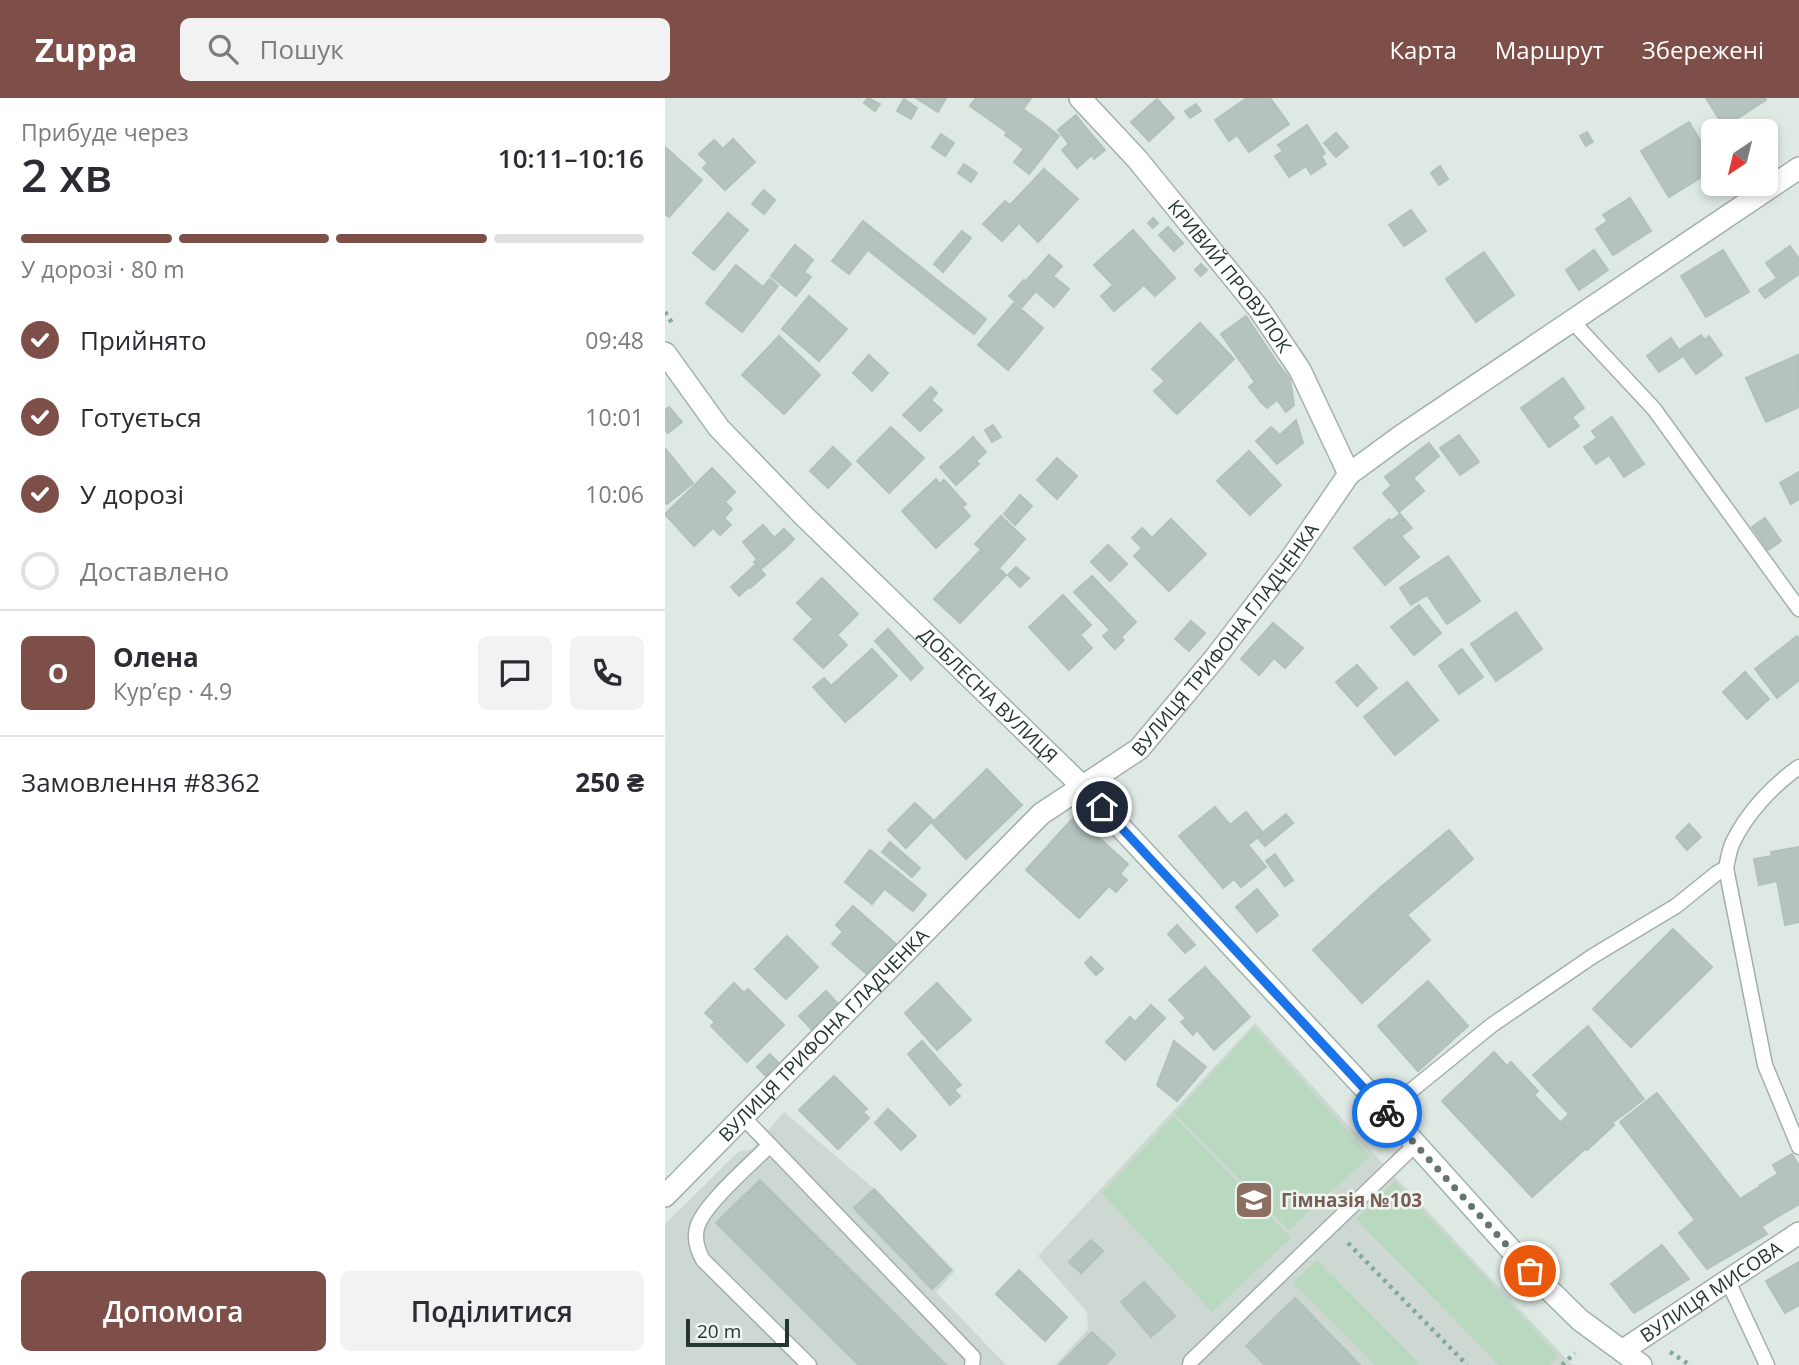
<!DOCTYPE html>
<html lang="uk">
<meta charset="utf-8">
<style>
:root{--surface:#fff;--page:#f2f2f3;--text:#2b2b33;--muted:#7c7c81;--line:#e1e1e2;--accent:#7e4f48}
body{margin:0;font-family:"Open Sans",sans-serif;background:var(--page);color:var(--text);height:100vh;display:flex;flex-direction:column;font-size:26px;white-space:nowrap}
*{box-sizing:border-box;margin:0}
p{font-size:23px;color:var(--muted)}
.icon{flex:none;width:38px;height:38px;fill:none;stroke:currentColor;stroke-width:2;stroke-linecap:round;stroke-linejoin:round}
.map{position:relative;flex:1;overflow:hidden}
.panel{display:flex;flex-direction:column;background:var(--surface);width:665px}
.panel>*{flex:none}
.needle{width:46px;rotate:215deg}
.buttons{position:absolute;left:1036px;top:21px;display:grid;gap:14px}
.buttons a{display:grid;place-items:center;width:77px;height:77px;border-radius:10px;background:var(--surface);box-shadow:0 4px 10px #0003;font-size:35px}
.scale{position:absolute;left:21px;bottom:18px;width:103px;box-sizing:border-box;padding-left:7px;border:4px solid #223730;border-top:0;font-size:19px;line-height:24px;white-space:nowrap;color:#223730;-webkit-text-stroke:5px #eff6f2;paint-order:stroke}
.pin{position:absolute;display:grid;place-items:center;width:60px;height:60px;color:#fff;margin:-30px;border:4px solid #fff;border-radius:50%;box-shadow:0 2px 7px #0007}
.courier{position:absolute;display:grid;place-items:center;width:70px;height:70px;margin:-35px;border:5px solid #1a73e8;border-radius:50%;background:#fff;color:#222;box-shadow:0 2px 9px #0007}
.headline em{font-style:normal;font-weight:600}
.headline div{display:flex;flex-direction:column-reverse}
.headline{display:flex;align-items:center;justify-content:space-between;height:119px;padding:0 21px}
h1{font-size:46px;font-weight:600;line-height:52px}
.bar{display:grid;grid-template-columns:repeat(4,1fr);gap:10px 7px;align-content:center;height:84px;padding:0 21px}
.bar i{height:9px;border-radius:5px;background:var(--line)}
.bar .current{background:var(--accent)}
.bar p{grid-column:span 4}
.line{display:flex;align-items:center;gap:18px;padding:0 21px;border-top:2px solid var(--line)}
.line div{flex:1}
.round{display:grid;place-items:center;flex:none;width:74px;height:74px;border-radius:10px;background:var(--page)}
ol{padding:0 21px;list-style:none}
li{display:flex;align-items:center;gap:21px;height:77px}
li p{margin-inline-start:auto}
li .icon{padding:7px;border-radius:50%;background:var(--accent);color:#fff;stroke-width:4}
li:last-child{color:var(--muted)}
li i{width:38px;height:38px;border:4px solid var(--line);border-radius:50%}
.primary-button{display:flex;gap:14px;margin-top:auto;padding:14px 21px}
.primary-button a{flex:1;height:80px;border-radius:10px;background:var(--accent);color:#fff;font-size:28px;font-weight:600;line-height:80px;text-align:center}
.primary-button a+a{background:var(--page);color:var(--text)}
header{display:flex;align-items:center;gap:42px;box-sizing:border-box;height:98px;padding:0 35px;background:var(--accent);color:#fff}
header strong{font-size:33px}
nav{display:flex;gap:38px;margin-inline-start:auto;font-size:24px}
.search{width:490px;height:63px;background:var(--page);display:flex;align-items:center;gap:18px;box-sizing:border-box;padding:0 24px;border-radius:10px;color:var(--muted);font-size:26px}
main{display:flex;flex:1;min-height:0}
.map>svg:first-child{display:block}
.built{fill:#cdd8d3}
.green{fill:#b9d8c0}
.building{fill:#b4c3bd;stroke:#b2c1ba;stroke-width:2}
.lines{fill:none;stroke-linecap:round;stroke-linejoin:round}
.lane-casing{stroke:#a3b0aa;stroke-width:17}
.street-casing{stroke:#a3b0aa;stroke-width:24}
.secondary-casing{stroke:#9fb3ab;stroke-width:24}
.path{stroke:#82a99b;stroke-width:4.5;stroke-dasharray:3.5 5;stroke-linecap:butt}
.lane{stroke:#fff;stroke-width:14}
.street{stroke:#fff;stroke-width:21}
.secondary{stroke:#fff;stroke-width:21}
.done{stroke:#64756f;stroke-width:7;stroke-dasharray:0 12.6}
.route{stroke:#1a73e8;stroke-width:9}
.labels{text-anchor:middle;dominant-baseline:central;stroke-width:5;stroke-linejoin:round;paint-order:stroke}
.street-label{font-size:19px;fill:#223730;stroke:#eff6f2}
.education-label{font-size:19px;font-weight:bold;fill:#785e54;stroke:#eff6f2;text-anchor:start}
</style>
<header>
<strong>Zuppa</strong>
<div class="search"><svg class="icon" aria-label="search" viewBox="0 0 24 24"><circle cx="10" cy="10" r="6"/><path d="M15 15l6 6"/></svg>Пошук</div>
<nav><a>Карта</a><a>Маршрут</a><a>Збережені</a></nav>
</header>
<main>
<section class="panel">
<div class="headline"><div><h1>2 хв</h1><p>Прибуде через</p></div><em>10:11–10:16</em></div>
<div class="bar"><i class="current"></i><i class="current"></i><i class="current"></i><i></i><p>У дорозі · 80 m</p></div>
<ol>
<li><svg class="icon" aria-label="check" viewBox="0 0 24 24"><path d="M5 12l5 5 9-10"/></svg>Прийнято<p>09:48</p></li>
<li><svg class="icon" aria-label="check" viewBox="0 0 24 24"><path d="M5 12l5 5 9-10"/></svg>Готується<p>10:01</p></li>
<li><svg class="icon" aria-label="check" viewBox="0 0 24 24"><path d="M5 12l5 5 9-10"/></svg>У дорозі<p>10:06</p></li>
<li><i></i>Доставлено</li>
</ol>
<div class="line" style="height:126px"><b class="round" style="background:var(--accent);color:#fff">О</b><div><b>Олена</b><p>Кур’єр · 4.9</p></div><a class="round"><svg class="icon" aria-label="chat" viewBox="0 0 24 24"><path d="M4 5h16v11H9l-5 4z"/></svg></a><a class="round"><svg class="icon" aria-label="phone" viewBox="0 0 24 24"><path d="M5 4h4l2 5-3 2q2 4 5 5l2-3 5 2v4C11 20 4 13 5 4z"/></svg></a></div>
<div class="line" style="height:91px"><div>Замовлення #8362</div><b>250 ₴</b></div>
<div class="primary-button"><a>Допомога</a><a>Поділитися</a></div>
</section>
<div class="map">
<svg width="1134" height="1267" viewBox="0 0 1134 1267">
<rect width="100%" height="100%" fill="#dfe9e4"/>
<g class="built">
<path d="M590 925 723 1071 907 1267H390L423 1231 422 1214 373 1158Z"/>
<path d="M119 1014 206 1088 290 1173 271 1194 341 1267H0V1126L73 1054 87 1051Z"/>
</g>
<g class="green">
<path d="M589 929 705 1058 624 1132 510 1016Z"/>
<path d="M509 1018 626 1140 547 1214 437 1095Z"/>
<path d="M730 1083 893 1257 885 1267H834L691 1121Z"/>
<path d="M652 1162 754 1265 751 1267H710L628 1185Z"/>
</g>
<g class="building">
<path d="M203 0 215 6 210 13 199 5Z"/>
<path d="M251 0H281L273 14Z"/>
<path d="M311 0H366L342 34 305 8Z"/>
<path d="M582 0H605L624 26 584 54 572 37 564 43 550 22Z"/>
<path d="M1041 0H1100L1101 2 1059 29Z"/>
<path d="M239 1 252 10 246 21 232 13Z"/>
<path d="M492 1 509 20 484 43 466 24Z"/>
<path d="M531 6 536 13 525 20 520 13Z"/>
<path d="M358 11 379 26 359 51 340 37Z"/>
<path d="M411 17 422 31 404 46 393 32Z"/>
<path d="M1024 24 1048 64V72L1004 99 976 53Z"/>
<path d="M379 26 394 38 364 76 349 64Z"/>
<path d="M642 27 660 55 656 58 661 66 646 76 641 68 624 79 610 58 618 53 613 47Z"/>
<path d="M422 31 440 52 429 61 427 57 412 70 397 52Z"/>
<path d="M922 34 928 44 921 48 915 38Z"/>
<path d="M671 35 683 49 671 59 659 45Z"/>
<path d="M276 36 289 45 280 58 267 49Z"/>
<path d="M68 41 90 64 60 92 38 70 43 65 34 56 49 42 58 51Z"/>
<path d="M0 49 37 82 4 119 0 116Z"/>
<path d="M299 66 312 75 306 84 293 75Z"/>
<path d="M775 68 783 81 774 87 766 75Z"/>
<path d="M379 71 413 101 373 144 354 125 337 143 318 126 340 103 345 107Z"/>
<path d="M99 92 110 102 99 116 87 106Z"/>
<path d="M965 100 986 133 948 157 931 131 943 123 938 117Z"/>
<path d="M746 112 761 133 739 148 724 127Z"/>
<path d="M63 115 83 132 49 172 28 155Z"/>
<path d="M488 120 493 125 488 130 483 125Z"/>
<path d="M198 123 321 221 309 236 203 152 184 176 167 163Z"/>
<path d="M503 129 518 145 509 153 494 137Z"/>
<path d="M468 132 510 180 490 198 479 187 449 213 436 198 448 187 429 167Z"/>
<path d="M297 133 306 140 278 174 269 166Z"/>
<path d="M130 147 148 162 139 174 146 179 131 198 106 178Z"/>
<path d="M1125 148 1134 161V176L1100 200 1094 192 1112 180 1101 165Z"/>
<path d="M929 152 943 172 914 192 901 172Z"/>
<path d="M1058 152 1084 194 1041 219 1016 178Z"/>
<path d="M819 154 849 197 811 224 781 181Z"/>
<path d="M384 157 397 168 388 178 404 191 389 209 360 184Z"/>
<path d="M536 166 542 172 536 178 530 172Z"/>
<path d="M71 167 98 189 105 181 113 188 77 234 41 205Z"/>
<path d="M359 182 371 193 357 209 344 198Z"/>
<path d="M144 198 182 231 154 263 117 231Z"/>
<path d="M349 205 378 230 343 272 313 247Z"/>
<path d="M581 218 613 266 590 284 556 236Z"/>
<path d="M535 225 569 261 512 316 489 293 500 283 487 271Z"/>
<path d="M1036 237 1040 242 1044 238 1057 257 1031 276 1014 252Z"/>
<path d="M114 238 155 277 119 316 77 277Z"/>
<path d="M1006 240 1018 258 994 274 982 258Z"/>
<path d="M204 257 223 275 207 293 188 275Z"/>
<path d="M1133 257 1134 309 1101 324 1081 280Z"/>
<path d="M613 266 625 281 596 304 584 289Z"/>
<path d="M898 280 919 310 907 319 914 328 884 349 856 310Z"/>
<path d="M625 281 629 307 621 314 612 302 602 310 596 304Z"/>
<path d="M266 289 272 295 266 302 277 312 255 333 238 317Z"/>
<path d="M4 309 17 324 3 335 0 331V312Z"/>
<path d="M947 319 979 366 959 379 944 357 931 366 919 349 932 340 927 333Z"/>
<path d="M631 322 638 345 612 366 591 343 606 329 615 337Z"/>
<path d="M328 327 336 339 327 344 320 332Z"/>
<path d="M226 329 259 360 224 395 192 363Z"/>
<path d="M794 337 814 364 795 377 775 350Z"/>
<path d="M308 339 321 354 311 363 298 349Z"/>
<path d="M764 345 774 358 748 380 743 374 727 388 720 379Z"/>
<path d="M168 349 186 366 163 390 145 373Z"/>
<path d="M298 349 314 366 291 387 275 369Z"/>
<path d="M0 350 28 385 2 406 0 404Z"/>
<path d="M584 353 616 387 585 417 552 383Z"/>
<path d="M392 360 412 378 392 401 372 382Z"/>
<path d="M47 370 70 394 60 404 67 411 59 420 66 427 55 437 48 430 29 448 0 416Z"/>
<path d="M743 374 759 393 734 414 718 395Z"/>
<path d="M1134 374V401L1126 406 1115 385Z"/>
<path d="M271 381 275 386 279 382 301 406 297 409 305 418 271 450 237 413Z"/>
<path d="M355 397 367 408 350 427 339 416Z"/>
<path d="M735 416 747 430 736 438 754 459 720 487 689 450 724 421 726 423Z"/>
<path d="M336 418 360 441 335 469 310 446Z"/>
<path d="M1100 420 1116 443 1103 452 1087 429Z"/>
<path d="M506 421 541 456 504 493 469 458 477 450 467 440 477 430 487 440Z"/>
<path d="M98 427 119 451 96 471 89 464 92 461 78 444Z"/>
<path d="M119 431 129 441 119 451 109 440Z"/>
<path d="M443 447 462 466 445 483 426 464Z"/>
<path d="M315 453 341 477 295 525 269 501Z"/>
<path d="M783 458 815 503 782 526 762 497 746 507 735 490Z"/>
<path d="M91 466 100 477 85 490 76 480Z"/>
<path d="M351 469 364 480 355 489 343 477Z"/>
<path d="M427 478 471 524 456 539 459 542 450 551 438 538 445 532 409 494Z"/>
<path d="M76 480 84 489 74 498 66 489Z"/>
<path d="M157 480 173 496 148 521 132 505Z"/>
<path d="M173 496 193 516 172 537 182 547 158 570 129 541Z"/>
<path d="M398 497 426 527 415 537 427 550 404 572 364 529Z"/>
<path d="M754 507 776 535 749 557 726 529Z"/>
<path d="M851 514 877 551 831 583 806 546Z"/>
<path d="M526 523 540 535 524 553 510 541Z"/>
<path d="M608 525 638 550 620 570 609 560 594 577 576 561Z"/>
<path d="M223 531 258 570 246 582 210 543Z"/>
<path d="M1132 538 1134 541V582L1112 600 1090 571Z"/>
<path d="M207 551 232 578 191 615 166 588Z"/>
<path d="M797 551 818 579 794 596 774 568Z"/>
<path d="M692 567 712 590 692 608 671 584Z"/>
<path d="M1080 574 1104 601 1082 621 1058 594Z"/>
<path d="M159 580 191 615 180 624 148 589Z"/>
<path d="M742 584 773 622 730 657 699 619Z"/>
<path d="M322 671 357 707 301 761 267 725Z"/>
<path d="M250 705 268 722 241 750 223 732Z"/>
<path d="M550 709 565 727 581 714 598 735 583 747 601 769 576 789 569 781 558 790 514 738Z"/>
<path d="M621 716 628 725 600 748 592 739Z"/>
<path d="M410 718 463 766 455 776 462 782 451 794 444 788 414 820 361 772Z"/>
<path d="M1024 726 1036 739 1022 752 1011 739Z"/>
<path d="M784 732 808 761 742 817 716 789Z"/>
<path d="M225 744 255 770 247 779 217 754Z"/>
<path d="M1134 749V824L1120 827 1112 783 1094 787 1089 761 1107 758 1106 754Z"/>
<path d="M205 752 233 774 207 806 180 784Z"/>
<path d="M610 756 628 782 620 788 601 763Z"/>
<path d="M233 774 261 797 248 813 220 791Z"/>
<path d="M716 789 765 842 697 905 648 852Z"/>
<path d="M592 791 613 817 592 834 571 809Z"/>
<path d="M188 808 231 846 203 877 167 846 178 834 171 827Z"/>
<path d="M512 827 530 847 520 855 503 836Z"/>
<path d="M1008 831 1047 869 966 949 928 911Z"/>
<path d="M122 838 153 869 121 901 90 871Z"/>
<path d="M426 859 438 871 431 877 420 865Z"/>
<path d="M540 869 585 919 549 952 532 932 528 937 516 924 521 920 504 902Z"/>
<path d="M763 883 803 928 753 973 713 928Z"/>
<path d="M69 885 79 895 50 924 40 915Z"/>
<path d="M272 885 306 922 272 952 240 915Z"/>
<path d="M83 891 119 927 82 964 46 928Z"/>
<path d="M161 893 176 909 149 934 134 918Z"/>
<path d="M486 907 500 920 460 962 441 944 465 919 470 924Z"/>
<path d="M923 928 979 1001 947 1025 949 1027 922 1052 896 1024 904 1016 868 977Z"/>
<path d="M257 943 296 987 289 992 295 998 285 1007 243 956Z"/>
<path d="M509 943 541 969 512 1003 492 987Z"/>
<path d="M829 954 842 968 846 964 873 993 869 997 893 1022 840 1070 777 1003Z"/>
<path d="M105 956 115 967 102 979 92 969Z"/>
<path d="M169 978 202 1011 198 1014 204 1020 173 1051 134 1012Z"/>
<path d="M992 995 1068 1092 1030 1122 955 1024Z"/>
<path d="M223 1011 251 1038 236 1052 210 1025Z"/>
<path d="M893 1022 920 1051 867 1099 840 1070Z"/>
<path d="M1127 1056 1134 1068V1106L1114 1118 1095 1087 1113 1076 1108 1067Z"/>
<path d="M95 1082 281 1267H194L51 1125Z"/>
<path d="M1096 1088 1114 1118 1096 1129 1075 1101Z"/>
<path d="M209 1091 286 1172 267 1191 189 1110Z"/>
<path d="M1068 1092 1102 1136 1042 1171 1014 1135Z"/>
<path d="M426 1142 438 1153 416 1175 404 1164Z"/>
<path d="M997 1147 1024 1181 969 1215 946 1186Z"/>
<path d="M1134 1164V1207L1120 1215 1101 1183Z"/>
<path d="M354 1172 402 1219 380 1243 331 1196Z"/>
<path d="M479 1184 510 1218 486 1239 456 1204Z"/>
<path d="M630 1200 695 1267H600L581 1248Z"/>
<path d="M427 1234 450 1256 440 1267H394Z"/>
</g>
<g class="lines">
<g class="lane-casing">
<g id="lane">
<path d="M907 223 989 311 1134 511"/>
<path d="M1134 669C1108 687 1082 715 1068 744 1064 752 1063 762 1061 770L1100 967 1134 1049"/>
<path d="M721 1013 827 927 928 858 1011 808 1052 775 1061 770"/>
<path d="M78 1019 308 1259 307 1267"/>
<path d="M105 1047C87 1065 37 1108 32 1130 29 1141 32 1151 38 1162L144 1267"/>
<path d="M1062 1181 1102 1267"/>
<path d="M525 1267 526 1263 750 1047"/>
</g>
</g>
<g class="street-casing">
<g id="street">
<path id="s1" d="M415 0 472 61 594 211 635 272 684 376"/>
<path id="s2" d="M0 1098 376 716 474 651 550 560 625 462 684 376 736 338 1134 70"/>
<path id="s3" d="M957 1253 1134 1135"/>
</g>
</g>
<g class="secondary-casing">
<g id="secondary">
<path id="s4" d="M0 255 54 330 139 418 418 689 721 1013 865 1173 915 1222 976 1267"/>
</g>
</g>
<g class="path">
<path d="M0 214 9 228"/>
<path d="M683 1145 802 1267"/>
<path d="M1005 1254 1025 1267"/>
<path d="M897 1267 910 1255"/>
</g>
<use href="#lane" class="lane"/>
<use href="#street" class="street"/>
<use href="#secondary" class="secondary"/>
</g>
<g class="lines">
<path class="done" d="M722 1015 865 1173"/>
<path class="route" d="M437 709 722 1015"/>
</g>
<defs>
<g id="school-square" transform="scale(2.0125)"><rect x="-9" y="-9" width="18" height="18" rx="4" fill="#8d6e63" stroke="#eff6f2"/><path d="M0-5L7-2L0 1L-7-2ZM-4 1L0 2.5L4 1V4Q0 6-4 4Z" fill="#fff"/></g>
</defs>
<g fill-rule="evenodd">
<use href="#school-square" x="589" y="1102"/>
</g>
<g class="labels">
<g class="street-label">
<text stroke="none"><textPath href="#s1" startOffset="233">КРИВИЙ ПРОВУЛОК</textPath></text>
<text stroke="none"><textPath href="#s2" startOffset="793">ВУЛИЦЯ ТРИФОНА ГЛАДЧЕНКА</textPath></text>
<text stroke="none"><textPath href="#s4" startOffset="472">ДОБЛЕСНА ВУЛИЦЯ</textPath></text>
<text stroke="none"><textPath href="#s2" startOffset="226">ВУЛИЦЯ ТРИФОНА ГЛАДЧЕНКА</textPath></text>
<text stroke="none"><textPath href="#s3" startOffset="107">ВУЛИЦЯ МИСОВА</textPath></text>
</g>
<g class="education-label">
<text x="616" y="1102">Гімназія №103</text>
</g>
</g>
</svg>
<div class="buttons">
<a><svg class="needle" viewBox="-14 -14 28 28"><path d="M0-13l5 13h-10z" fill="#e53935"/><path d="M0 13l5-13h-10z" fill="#7c7c81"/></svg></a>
</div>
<div class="scale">20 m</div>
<div class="pin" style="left:865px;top:1173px;background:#ea580c"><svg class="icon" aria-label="bag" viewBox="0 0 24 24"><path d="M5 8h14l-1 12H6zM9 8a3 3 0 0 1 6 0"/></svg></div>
<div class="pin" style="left:437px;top:709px;background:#1f2937"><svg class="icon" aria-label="home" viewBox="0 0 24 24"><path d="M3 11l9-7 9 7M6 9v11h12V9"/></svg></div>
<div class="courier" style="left:722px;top:1015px"><svg class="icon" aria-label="bike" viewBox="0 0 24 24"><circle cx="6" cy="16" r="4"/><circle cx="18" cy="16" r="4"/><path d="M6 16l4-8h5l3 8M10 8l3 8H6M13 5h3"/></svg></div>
</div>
</main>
